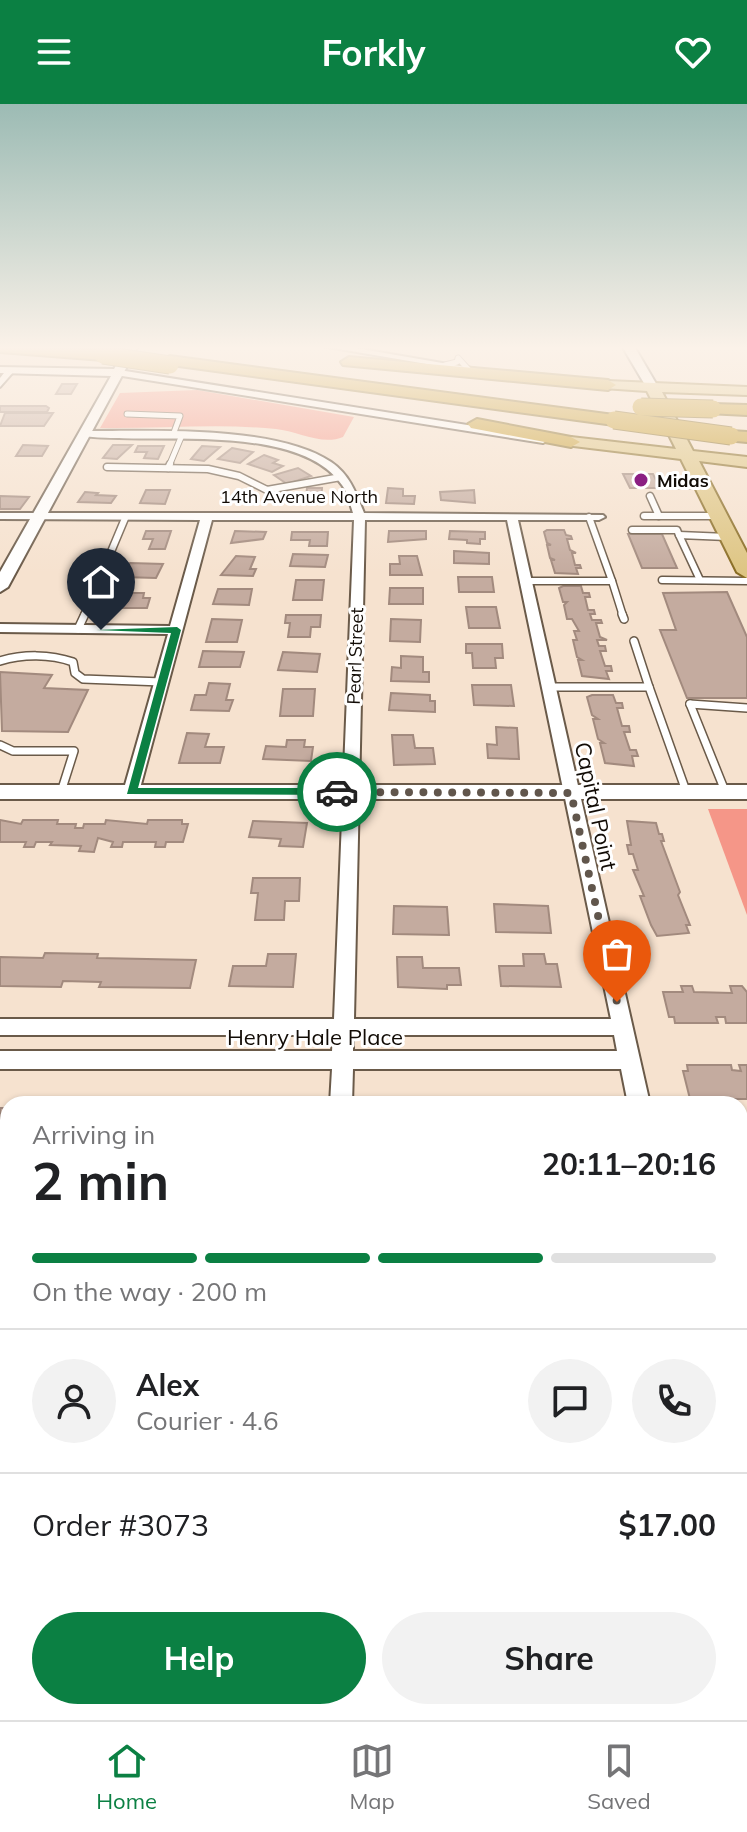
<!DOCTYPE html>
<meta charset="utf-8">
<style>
:root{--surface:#fff;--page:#f2f2f2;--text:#202124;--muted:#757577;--line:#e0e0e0;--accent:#0b8043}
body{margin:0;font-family:Mulish,sans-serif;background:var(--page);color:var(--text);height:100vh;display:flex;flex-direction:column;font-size:30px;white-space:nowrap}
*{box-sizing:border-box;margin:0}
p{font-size:26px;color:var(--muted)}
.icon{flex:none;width:44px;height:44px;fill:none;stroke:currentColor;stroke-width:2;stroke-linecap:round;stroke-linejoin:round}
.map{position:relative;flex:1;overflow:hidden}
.panel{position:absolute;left:0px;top:992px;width:748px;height:624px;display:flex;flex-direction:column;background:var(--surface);border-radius:24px 24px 0 0;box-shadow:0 2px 6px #0004}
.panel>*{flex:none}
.pin{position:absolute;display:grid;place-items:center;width:68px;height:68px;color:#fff;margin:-82px -34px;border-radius:50% 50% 50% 0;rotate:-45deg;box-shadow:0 0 8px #0007}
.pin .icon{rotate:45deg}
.courier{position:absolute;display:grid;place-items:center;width:80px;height:80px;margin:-40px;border:6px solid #0b8043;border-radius:50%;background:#fff;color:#222;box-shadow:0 2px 10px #0007}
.summary em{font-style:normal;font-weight:700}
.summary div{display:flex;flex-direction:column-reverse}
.summary{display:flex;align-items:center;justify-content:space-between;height:136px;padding:0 32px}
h1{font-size:52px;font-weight:700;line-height:60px}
.bar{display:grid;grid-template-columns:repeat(4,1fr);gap:12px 8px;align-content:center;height:96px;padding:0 32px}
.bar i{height:10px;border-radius:6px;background:var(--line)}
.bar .active{background:var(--accent)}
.bar p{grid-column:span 4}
.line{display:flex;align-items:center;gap:20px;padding:0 32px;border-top:2px solid var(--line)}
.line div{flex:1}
.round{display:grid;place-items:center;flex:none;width:84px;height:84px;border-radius:42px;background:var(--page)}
.button{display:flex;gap:16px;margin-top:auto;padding:16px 32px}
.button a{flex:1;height:92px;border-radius:48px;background:var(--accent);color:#fff;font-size:32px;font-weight:700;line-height:92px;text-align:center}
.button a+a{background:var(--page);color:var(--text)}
header{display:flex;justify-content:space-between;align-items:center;height:104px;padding:0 32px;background:var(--accent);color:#fff;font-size:36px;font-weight:700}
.tabs{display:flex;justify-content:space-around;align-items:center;height:112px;border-top:2px solid var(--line);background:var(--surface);font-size:22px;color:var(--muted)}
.tabs a{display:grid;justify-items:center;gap:4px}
.tabs .active{color:var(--accent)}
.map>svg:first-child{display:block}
.green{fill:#f59688}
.building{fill:#c4ab9f;stroke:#a28a7e;stroke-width:2}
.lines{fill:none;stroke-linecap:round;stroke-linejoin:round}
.service-far2-casing{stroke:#6a5a49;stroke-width:7}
.service-far1-casing{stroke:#6a5a49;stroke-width:9}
.service-casing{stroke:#6a5a49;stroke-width:10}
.minor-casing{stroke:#6a5a49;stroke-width:4}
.tertiary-casing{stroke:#6a5a49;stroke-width:4}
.secondary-casing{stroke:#6a5a49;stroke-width:4}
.primary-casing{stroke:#886b22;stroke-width:4}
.motorway-casing{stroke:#886b22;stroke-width:4}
.service-far2{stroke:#fff;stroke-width:5}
.service-far1{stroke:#fff;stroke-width:6}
.service{stroke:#fff;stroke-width:7}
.minor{fill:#fff;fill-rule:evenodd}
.tertiary{fill:#fff;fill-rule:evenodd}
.secondary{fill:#fff;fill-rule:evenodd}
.primary{fill:#dec583;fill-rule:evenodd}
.motorway{fill:#c89e31;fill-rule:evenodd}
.motorway-bridge-casing{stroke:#886b22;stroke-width:19;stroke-linecap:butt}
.motorway-bridge{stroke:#c89e31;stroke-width:17}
.route{fill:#0b8043}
.done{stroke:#61564c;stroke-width:8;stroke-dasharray:0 14.4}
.poi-dot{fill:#8b1f83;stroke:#fff;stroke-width:3}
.labels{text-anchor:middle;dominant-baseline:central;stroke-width:6;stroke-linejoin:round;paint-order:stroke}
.far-poi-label{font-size:18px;font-weight:bold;fill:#110b05;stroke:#fff;text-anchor:start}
.far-street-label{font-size:18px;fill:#110b05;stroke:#fff}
.street-label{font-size:22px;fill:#110b05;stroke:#fff}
</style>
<header><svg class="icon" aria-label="menu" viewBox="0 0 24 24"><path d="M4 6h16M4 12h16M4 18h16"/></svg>Forkly<svg class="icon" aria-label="heart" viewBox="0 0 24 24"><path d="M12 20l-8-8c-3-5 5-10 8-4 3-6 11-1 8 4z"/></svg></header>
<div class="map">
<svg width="747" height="1616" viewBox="0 0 747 1616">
<rect width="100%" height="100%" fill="#f6e2cf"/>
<g class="green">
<path d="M197 286 354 313 343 333C322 342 297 327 276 325 217 319 159 325 100 324L120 289Z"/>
<path d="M708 705H747V811Z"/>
</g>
<g class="building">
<path d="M62 280H77L71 290H56Z"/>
<path d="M0 302H46L49 304 47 308H0Z"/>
<path d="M5 309H53L44 322H0Z"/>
<path d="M23 341 48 342 42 352H16Z"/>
<path d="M113 341H132L117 355 103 354Z"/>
<path d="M138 342H164L158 355 144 354 147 348H135Z"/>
<path d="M202 342 220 343 204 357 191 355Z"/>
<path d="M232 344 253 348 240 359 218 355Z"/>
<path d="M264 351 278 356 273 359 283 362 272 368 248 360Z"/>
<path d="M298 364 311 372 287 380 274 371Z"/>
<path d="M623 370H653L660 384H630Z"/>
<path d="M307 384H322L321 399H298L299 393H306Z"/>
<path d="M388 384 403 385V392H415L414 400 386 399Z"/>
<path d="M146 386H170L165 400 140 399Z"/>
<path d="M474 386 475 399 441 396 440 388Z"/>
<path d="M85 388 98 389 96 391 116 392 111 399 78 398Z"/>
<path d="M0 392 29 393 20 405H0Z"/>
<path d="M547 426H564L566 431 571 432 572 435H567L570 446 576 449H572L575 461H580L581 464H576L578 470 555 469 551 456H555L550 454 547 441H551L547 439 544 428Z"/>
<path d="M146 427H171L165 445H149L153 435H143Z"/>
<path d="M235 427 266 428 263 435 231 439Z"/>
<path d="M389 427H426V435L388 438Z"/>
<path d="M450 427 485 428V435H480V440L467 439V436L449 435Z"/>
<path d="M292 428H328L327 442H309L310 436H291Z"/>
<path d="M628 430H662L677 464H642Z"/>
<path d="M454 447 489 449V460L454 459Z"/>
<path d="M293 450 328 451 325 463 290 462Z"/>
<path d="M236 452 255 453 250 465H256L253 472 221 471Z"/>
<path d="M399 452H417L422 471H390V460H400Z"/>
<path d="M130 459 163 460 156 474 123 473Z"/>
<path d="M458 473H492L494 488H459Z"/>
<path d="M296 476H324L322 496H293Z"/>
<path d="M563 482H581L583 489H589L590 493H585L588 506H594L595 510H590L592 516H601L602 519H596L600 533 607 536H597L599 542H605L606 547H600L605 562H611L612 567H606L609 575 582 572 578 556H582L577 553 573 536H577L574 527H579L572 515H567L564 501 567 498H563L559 484Z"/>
<path d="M390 484H423V500H389Z"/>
<path d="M218 485H252L249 501 213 500Z"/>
<path d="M727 488 747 533V594H687L660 526H676L663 489Z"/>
<path d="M130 489H144L143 494H150L147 504H108L111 495H128Z"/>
<path d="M466 503H496L500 524H469Z"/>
<path d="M286 511H321L320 523H311L310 533H288L290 519H285Z"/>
<path d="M212 515 242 516 237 538H206Z"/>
<path d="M391 515 421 516 420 538 390 537Z"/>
<path d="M466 540H502L503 554H495L496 564H473L472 549H466Z"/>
<path d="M203 547 244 548 240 563H199Z"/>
<path d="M283 548 320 550 317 568 278 566Z"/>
<path d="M401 552 423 553V568H429V578L391 577 392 563 401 564Z"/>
<path d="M0 568 52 571 44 584 88 586 68 628 2 627Z"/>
<path d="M209 579 230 580 226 596H233L229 607 191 606 195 591H206Z"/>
<path d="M472 581H511L514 602 474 601Z"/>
<path d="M283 585H315L313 612H280Z"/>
<path d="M391 589 430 591V597H435V608L389 606Z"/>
<path d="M592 591H613L616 599H622L623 604H617L622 622H629L630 628H624L630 646H636L638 652H632L634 662 605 659 600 639H604L598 635 593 615H598L592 611 587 593Z"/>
<path d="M496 623 517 624 519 655 488 654 487 640 497 641Z"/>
<path d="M187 629 209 630 205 643H224L220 659H179Z"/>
<path d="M392 631H413L415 644H433L435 660 394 661Z"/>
<path d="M287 636H305L304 643H313L311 657 263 655 266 642 286 643Z"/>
<path d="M0 716 21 720 23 716H58L57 720H76L75 724H83L84 720H105L106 716 147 720 148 716H182V720H188L183 738H166L165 743H155L156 738H123L122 743H111L113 738 98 734 94 748 79 747 81 742 50 741 52 738H36L34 743H24L26 738H0Z"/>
<path d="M253 717 307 719 303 743 279 742 281 735 249 733Z"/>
<path d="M627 717 656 719 659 730H662L664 737H661L680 788 678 791 690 821H686L689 829 657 832 651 821 640 792H644L633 766H638L633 750H629L627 741H631Z"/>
<path d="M253 774H300L299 797H285L284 816H255L258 789H251Z"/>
<path d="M494 800 548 802 551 829 496 828Z"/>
<path d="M394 802 447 803 449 831 393 830Z"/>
<path d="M45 849 98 850 97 854 196 856 190 884 99 883 101 878 63 877 61 883 0 882V853L43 854Z"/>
<path d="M268 850H296L293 883 229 882 233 862H266Z"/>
<path d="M523 850H544L546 860H557L561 883 501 882 499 862H524Z"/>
<path d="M397 853H422L423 864H459L461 881H447V885L398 883Z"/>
<path d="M681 882H692L694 888 732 889 730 882H742L747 888V919H726L725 913H716L718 919H675L674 913H669L663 888H683Z"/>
<path d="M687 961H731L732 966 741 967 739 961H747V995H725L726 1000H713L711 995H690L683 967H688Z"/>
<path d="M63 996 110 997 109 1000H62Z"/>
<path d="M119 996 164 997 163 1000H118Z"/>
<rect x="0" y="1004" width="8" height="36"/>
<path d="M740 1069 747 1073V1184H742Z"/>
<path d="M0 1241H8V1299H4L6 1289H0Z"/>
<rect x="368" y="1608" width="123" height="8"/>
</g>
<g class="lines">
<g class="service-far2-casing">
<g id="service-far2">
<path d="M445 261 457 258 458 254 468 265"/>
<path d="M127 310 180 312 173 331"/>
<path d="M169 362 182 331"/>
</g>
</g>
<g class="service-far1-casing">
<g id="service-far1">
<path d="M107 363 208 365 239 372 267 386 341 373"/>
<path d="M168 364 170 360"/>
<path d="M663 381H700"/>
<path d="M650 392 659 412"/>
<path d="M644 412H716"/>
<path d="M632 426H677L679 431"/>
<path d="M662 476 747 477"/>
<path d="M700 476 679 431 727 433"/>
<path d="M523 477H612L589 413"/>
<path d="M612 477 623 512"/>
<path d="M84 512 126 412"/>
</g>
</g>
<g class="service-casing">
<g id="service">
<path d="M622 510 624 515"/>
<path d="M78 525 85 510"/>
<path d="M634 537 649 583"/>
<path d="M0 557C23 550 50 550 73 558L75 569 83 575 162 578"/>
<path d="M547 583H649L686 687"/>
<path d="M690 600 725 687"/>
<path d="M690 600 747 604"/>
<path d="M0 641 13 647H74L61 688"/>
</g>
</g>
<g class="minor-casing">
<g id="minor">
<path d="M322 242H344L477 265 473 268Z"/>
<path d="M8 264 15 266 0 283V274Z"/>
<path d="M119 266 543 333 548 336 543 339 116 271Z"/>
<path d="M86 327C151 327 277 321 331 358 350 371 356 389 364 409L603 411 605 413 599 416H518L650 1000H628L621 965H353L352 1000H330L332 965H0V947H332L333 931H0V915H334L354 416H212L139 688 131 693 123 688 168 530 0 528V520L170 522 200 416 0 415V409H353C350 400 348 389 342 381 298 317 150 341 83 332L81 330ZM365 416H507L611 915H354ZM353 931H614L617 947H353Z"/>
<rect x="301" y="1608" width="32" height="8"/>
</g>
</g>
<g class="tertiary-casing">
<g id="tertiary">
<path d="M127 242H138L8 483 0 488V468L111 272 0 269V263L114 265Z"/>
<rect x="0" y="681" width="747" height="14"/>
<rect x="740" y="1366" width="7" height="38"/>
<rect x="0" y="1370" width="8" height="38"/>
</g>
</g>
<g class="secondary-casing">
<path id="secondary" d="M622 242H634L658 283 656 286H648Z"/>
</g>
<g class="primary-casing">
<path id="primary" d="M608 277 747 283V291L662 288 693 347 747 353V363L699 357 747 449V474L737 468 681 355 565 341 563 338 571 333 676 345 647 287 603 284V278Z"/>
</g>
<g class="motorway-casing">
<g id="motorway">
<path d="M0 242 103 246 111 251 103 256 0 248Z"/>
<path d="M170 252 614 311 623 316 614 321 164 260 162 257Z"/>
<path d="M349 253 608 276 616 281 608 286 343 261 341 258Z"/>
<path d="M713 300 747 301V311L707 309V301Z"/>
<path d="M477 315 571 333 580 338 571 343 471 324 468 320Z"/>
<path d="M731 327 747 328V338L725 336 722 332Z"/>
</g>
</g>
<use href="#service-far2" class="service-far2"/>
<use href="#service-far1" class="service-far1"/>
<use href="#service" class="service"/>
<use href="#minor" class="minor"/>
<use href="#tertiary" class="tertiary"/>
<use href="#secondary" class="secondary"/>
<use href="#primary" class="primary"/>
<use href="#motorway" class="motorway"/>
<g class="motorway-bridge-casing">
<g id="motorway-bridge">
<path d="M103 251 170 261"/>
<path d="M641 303 713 305"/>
<path d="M614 316 731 332"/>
</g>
</g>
<use href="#motorway-bridge" class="motorway-bridge"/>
</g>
<linearGradient id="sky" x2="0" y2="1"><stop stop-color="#9cbbb4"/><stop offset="0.52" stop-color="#fbf2e9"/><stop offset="1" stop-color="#fbf2e9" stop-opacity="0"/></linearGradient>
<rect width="747" height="469" fill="url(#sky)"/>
<path class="route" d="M177 523 181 526 138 684H337L341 686V691L127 690 171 529 96 526Z"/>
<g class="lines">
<path class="done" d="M337 688 571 689 617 898"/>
</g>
<circle class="poi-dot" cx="641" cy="376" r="8"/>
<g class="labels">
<g class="far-poi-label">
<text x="657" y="376">Midas</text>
</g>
<g class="far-street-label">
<text x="299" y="392">14th Avenue North</text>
<text transform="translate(355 552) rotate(-88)">Pearl Street</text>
</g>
<g class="street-label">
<text transform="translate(596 702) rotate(78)">Capital Point</text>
<text x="315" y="933">Henry Hale Place</text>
</g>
</g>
</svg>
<div class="pin" style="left:617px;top:898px;background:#ea580c"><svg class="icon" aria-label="bag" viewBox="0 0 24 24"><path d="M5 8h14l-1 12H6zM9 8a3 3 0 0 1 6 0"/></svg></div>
<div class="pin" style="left:101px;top:526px;background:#1f2937"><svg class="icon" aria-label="home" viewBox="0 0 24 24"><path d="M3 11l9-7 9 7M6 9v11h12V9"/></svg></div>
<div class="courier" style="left:337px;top:688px"><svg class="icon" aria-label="car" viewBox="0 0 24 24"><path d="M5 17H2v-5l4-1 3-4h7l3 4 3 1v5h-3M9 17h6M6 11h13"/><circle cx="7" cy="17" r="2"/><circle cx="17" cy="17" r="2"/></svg></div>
<section class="panel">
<div class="summary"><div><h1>2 min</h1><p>Arriving in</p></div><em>20:11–20:16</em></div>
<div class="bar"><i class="active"></i><i class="active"></i><i class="active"></i><i></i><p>On the way · 200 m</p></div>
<div class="line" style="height:144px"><a class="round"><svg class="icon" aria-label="person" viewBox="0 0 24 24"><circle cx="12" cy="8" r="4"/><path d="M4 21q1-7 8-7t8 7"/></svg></a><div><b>Alex</b><p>Courier · 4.6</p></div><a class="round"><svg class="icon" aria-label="chat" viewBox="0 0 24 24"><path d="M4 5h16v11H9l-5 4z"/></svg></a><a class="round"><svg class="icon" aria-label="phone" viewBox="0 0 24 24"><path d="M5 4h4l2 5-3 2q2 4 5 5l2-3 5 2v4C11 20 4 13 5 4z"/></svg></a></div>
<div class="line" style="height:104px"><div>Order #3073</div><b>$17.00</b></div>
<div class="button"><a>Help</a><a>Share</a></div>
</section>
</div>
<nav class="tabs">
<a class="active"><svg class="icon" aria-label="home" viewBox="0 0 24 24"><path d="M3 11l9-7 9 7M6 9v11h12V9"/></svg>Home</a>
<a><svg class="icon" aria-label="map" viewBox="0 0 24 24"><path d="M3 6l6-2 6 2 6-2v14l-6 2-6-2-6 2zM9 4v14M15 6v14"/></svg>Map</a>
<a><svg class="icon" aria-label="saved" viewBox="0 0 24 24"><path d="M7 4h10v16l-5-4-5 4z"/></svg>Saved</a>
</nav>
